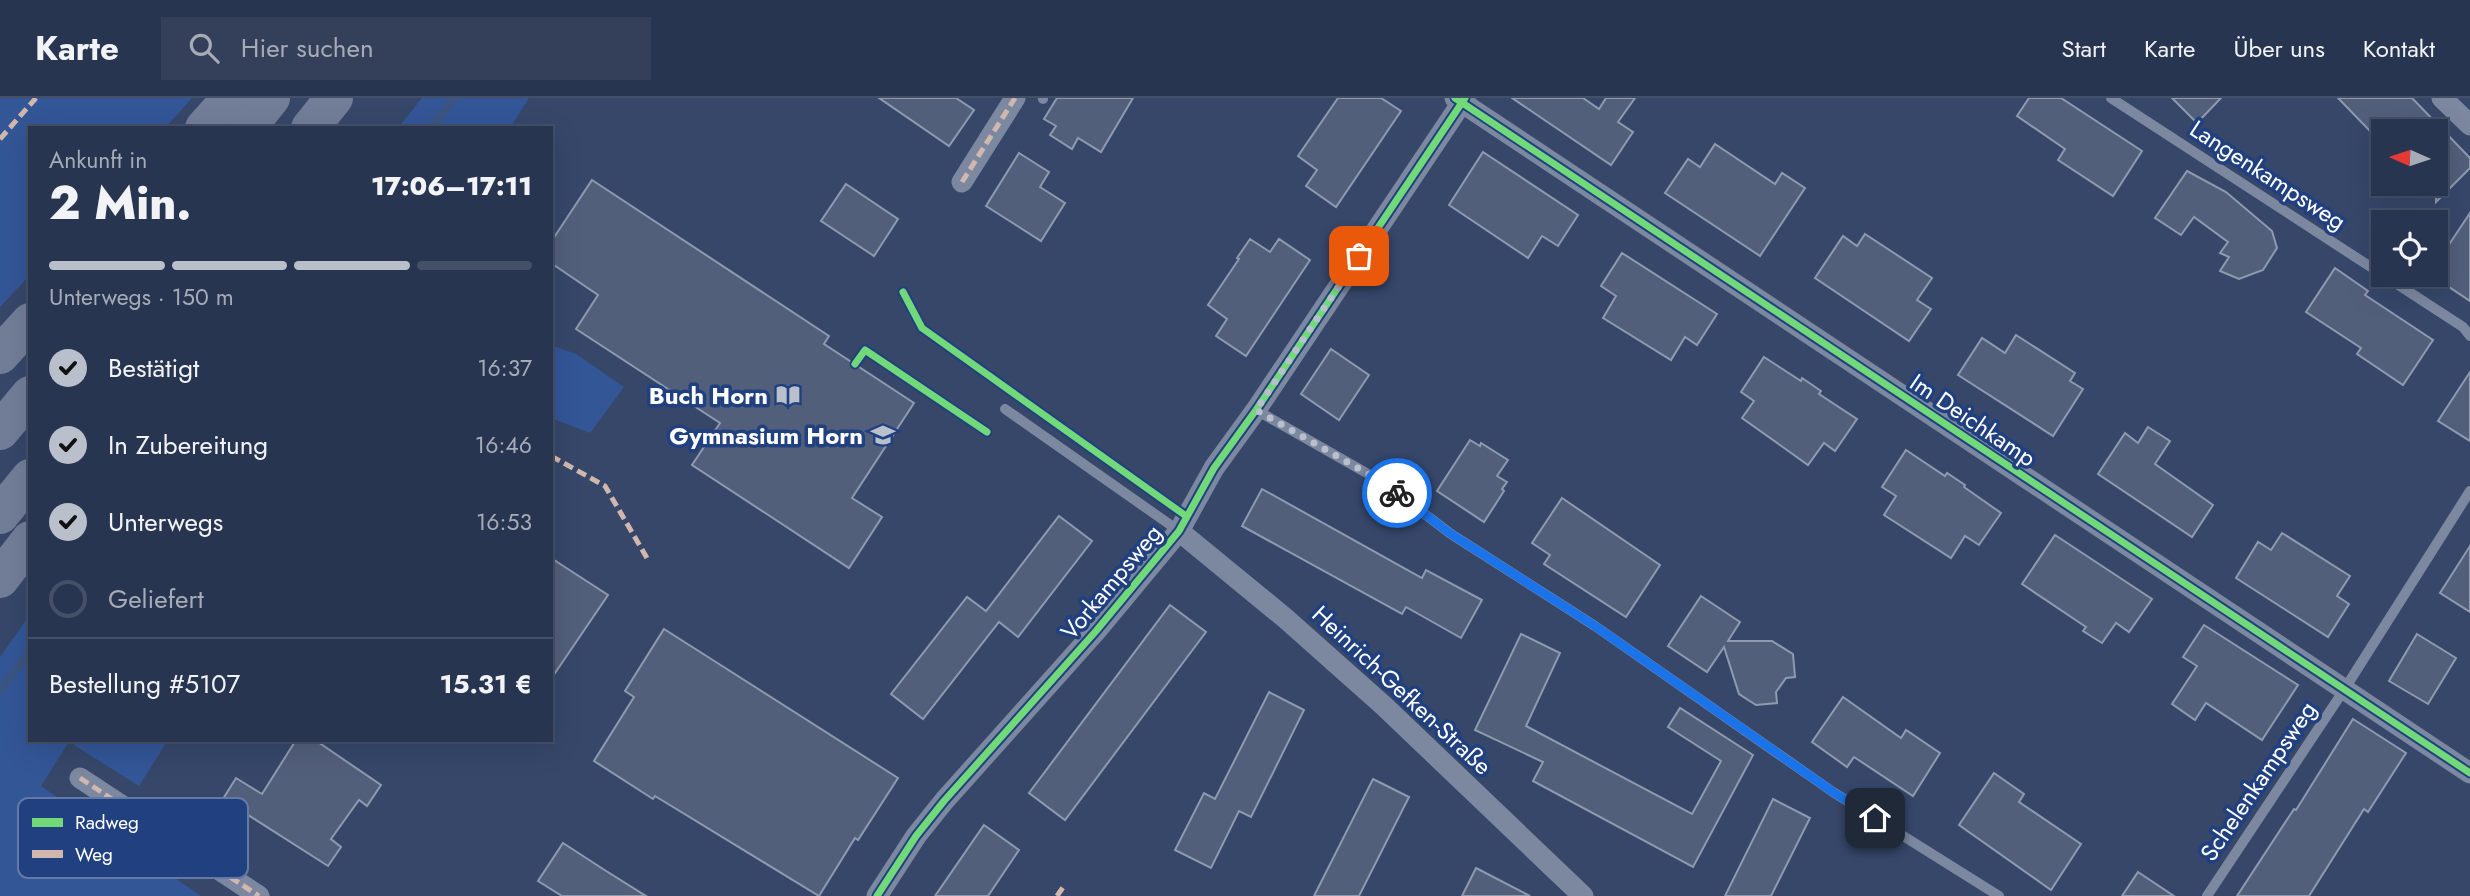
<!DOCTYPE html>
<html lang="de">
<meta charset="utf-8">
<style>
:root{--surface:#283550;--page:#34405a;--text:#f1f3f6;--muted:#a5abb7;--line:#445067;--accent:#b9bfcb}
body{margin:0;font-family:Jost,sans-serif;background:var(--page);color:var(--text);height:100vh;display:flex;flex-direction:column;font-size:26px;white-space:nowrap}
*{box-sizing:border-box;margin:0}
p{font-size:23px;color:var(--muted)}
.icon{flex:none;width:38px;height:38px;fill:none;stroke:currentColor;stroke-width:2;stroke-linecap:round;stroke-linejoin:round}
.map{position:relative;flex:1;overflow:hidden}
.drawer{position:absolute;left:28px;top:28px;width:525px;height:616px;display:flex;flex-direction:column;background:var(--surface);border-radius:0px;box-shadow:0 7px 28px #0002,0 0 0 2px var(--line)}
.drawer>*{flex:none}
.needle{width:46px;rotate:273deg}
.fabs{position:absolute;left:2371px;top:21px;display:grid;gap:14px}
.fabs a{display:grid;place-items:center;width:77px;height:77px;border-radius:0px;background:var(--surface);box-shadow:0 7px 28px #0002,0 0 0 2px var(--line);font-size:35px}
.pin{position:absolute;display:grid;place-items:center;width:60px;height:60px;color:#fff;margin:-30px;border-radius:14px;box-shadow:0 4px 10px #0006}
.courier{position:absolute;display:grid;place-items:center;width:70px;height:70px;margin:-35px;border:5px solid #1a73e8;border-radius:50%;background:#fff;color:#222;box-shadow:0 2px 9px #0007}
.head em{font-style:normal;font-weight:800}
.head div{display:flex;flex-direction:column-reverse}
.head{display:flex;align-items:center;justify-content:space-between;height:119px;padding:0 21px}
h1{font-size:46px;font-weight:800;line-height:52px}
.bar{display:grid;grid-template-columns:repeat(4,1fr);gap:10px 7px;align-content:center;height:84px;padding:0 21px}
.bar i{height:9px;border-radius:5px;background:var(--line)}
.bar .selected{background:var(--accent)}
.bar p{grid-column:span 4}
.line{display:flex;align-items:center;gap:18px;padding:0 21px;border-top:2px solid var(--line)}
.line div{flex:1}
ol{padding:0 21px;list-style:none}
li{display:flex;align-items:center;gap:21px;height:77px}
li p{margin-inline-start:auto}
li .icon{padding:7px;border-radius:50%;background:var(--accent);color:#111;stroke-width:4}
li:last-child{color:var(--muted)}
li i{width:38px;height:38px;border:4px solid var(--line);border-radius:50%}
header{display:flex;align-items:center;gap:42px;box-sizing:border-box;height:98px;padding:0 35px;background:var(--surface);border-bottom:2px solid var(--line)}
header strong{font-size:33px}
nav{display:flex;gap:38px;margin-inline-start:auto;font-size:24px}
.search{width:490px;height:63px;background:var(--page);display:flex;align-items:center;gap:18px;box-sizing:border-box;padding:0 24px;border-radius:0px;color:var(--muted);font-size:26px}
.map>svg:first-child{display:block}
.green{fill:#335697}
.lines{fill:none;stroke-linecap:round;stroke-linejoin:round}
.stream{stroke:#3c5482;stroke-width:8}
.building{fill:#525f7b;stroke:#8f9aaf;stroke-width:2}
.lane{stroke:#7c88a0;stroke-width:10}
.street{stroke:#7c88a0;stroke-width:21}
.highway{stroke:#727e98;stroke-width:38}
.quiet{stroke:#d1b7ad;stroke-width:5;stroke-dasharray:10 5;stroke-linecap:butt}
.cycleway-casing{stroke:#204080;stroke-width:11}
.cycleway{stroke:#71d979;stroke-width:7}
.done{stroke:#b9bfcb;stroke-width:7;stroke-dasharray:0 12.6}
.route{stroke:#1a73e8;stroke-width:9}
.labels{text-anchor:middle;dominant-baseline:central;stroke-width:7;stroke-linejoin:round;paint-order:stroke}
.street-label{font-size:24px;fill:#fff;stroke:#204080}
.poi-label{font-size:24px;font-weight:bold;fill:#fff;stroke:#204080;text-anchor:end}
.key{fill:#204080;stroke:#6379a6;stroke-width:2}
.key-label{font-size:19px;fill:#fff}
</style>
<header>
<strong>Karte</strong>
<div class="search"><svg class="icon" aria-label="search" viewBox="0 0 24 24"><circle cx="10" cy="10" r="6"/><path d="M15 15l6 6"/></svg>Hier suchen</div>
<nav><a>Start</a><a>Karte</a><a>Über uns</a><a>Kontakt</a></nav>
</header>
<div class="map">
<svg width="2470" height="798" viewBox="0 0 2470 798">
<rect width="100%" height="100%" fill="#36476a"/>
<g class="green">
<path d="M0 0H192L165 30H30V177L0 209Z"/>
<path d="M422 0H529L510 30H398Z"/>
<path d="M551 247 576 256 624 289 590 335 551 320Z"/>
<path d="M30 517V642H70L41 688 201 798H0V559Z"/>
<path d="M77 642H168L139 688 74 647Z"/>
</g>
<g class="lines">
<g class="stream">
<path d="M431 30 454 0"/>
<path d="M0 592 30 553"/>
</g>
</g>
<g class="building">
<path d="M879 0H956L974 12 949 48Z"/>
<path d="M1057 0H1133L1101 54 1078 40 1072 51 1050 37 1056 28 1044 21Z"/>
<path d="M1338 0H1381L1401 13 1336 109 1306 88 1317 72 1298 58Z"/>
<path d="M1512 0H1583L1599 11 1606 0H1635L1618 24 1633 34 1611 67Z"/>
<path d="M2029 0H2061L2142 53 2113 98 2058 62 2065 51 2017 18Z"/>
<path d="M2172 0H2221L2197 25Z"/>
<path d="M2338 0H2412L2470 60V70L2436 104V33H2370Z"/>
<path d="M1715 46 1775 86 1782 75 1805 90 1760 158 1665 95 1688 61 1700 69Z"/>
<path d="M1483 54 1578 117 1558 148 1542 138 1528 160 1449 107Z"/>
<path d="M1019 55 1049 74 1040 89 1065 105 1041 143 986 108Z"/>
<path d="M2187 73 2226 94 2272 133 2277 150 2263 172 2239 181 2220 173 2229 159 2220 155 2228 144 2194 119 2181 137 2155 120Z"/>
<path d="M592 82 829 238 824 246 914 305 852 400 882 419 849 470 692 367 720 325 576 231 598 197 551 165V144Z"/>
<path d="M846 86 898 121 874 158 821 123Z"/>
<path d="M2470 115V203L2431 177H2436V166Z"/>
<path d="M1865 136 1932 180 1917 202 1931 211 1909 243 1815 180 1843 138 1857 148Z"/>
<path d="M1250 141 1270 154 1279 141 1310 162 1246 258 1216 238 1227 221 1208 207 1239 161 1237 160Z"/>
<path d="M1622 155 1717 216 1697 247 1685 239 1671 262 1603 220 1616 198 1601 188Z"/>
<path d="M2335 170 2368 193 2365 197 2433 242 2403 287 2357 256 2361 250 2306 214Z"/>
<path d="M2016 237 2075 275 2070 283 2083 291 2053 338 1958 277 1982 240 2005 255Z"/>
<path d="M1331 251 1369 277 1339 322 1301 296Z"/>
<path d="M1764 259 1801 283 1802 280 1821 293 1819 296 1857 321 1835 353 1824 345 1808 367 1742 320 1754 303 1741 294Z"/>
<path d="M2470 274V343L2438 323Z"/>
<path d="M2148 329 2170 343 2155 366 2213 407 2192 439 2098 376 2125 335 2138 345Z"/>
<path d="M1470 342 1480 348 1481 345 1508 362 1497 378 1507 384 1502 391 1504 393 1484 424 1437 393Z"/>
<path d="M1906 352 1945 378 1947 375 1965 387 1964 389 2001 415 1979 447 1965 438 1951 460 1884 417 1896 398 1882 389Z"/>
<path d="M1262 391 1422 480 1426 472 1482 502 1461 540 1406 509 1402 516 1242 428Z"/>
<path d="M1562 400 1660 467 1626 519 1544 466 1550 457 1532 445Z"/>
<path d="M1059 418 1092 443 1018 539 999 524 923 621 891 596 967 499 986 513Z"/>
<path d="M2282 435 2350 478 2337 498 2349 506 2328 539 2236 480 2258 444 2271 452Z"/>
<path d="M2055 437 2152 501 2129 534 2116 525 2102 545 2083 533 2086 529 2022 486Z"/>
<path d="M2470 448V514L2440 495Z"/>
<path d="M551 460 608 497 551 581Z"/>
<path d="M1701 498 1740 524 1728 543H1772L1793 556 1795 579 1786 580 1776 594 1777 605 1756 607 1739 596 1724 549 1707 574 1668 548Z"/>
<path d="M1170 507 1206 534 1065 722 1029 695Z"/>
<path d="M2204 527 2298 587 2262 642 2206 605 2195 622 2172 606 2197 568 2183 559Z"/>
<path d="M664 531 898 680 858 742 855 740 819 798 655 698 653 701 594 663 634 599 625 593Z"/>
<path d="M1521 536 1560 555 1526 628 1692 716 1721 663 1668 629 1680 610 1753 657 1693 769 1533 683 1543 664 1475 632Z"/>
<path d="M2417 536 2456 560 2428 606 2389 583Z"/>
<path d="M1269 594 1304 612 1251 719 1239 713 1211 770 1175 752 1204 695 1215 701Z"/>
<path d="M1843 599 1901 640 1906 632 1940 655 1913 698 1854 659 1847 669 1812 644Z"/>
<path d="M2353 621 2406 655 2368 714 2364 711 2309 798H2237L2294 711 2296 712Z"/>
<path d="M296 642H315L381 687 367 708 359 702 331 741 341 749 328 768 223 701 236 680 262 696Z"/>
<path d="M1994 675 2024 696 2019 704 2081 746 2051 792 1959 727Z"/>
<path d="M1373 681 1409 699 1359 798H1314Z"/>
<path d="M1773 701 1810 720 1771 798H1725Z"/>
<path d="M984 727 1019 752 988 798H935Z"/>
<path d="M563 745 603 771 646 798H562L538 783Z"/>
<path d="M1476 770 1530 798H1462Z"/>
<path d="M2138 774 2174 798H2122Z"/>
</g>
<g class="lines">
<g class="lane">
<path d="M2111 0 2463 229 2470 238"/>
<path d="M1043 1V0"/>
<path d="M1005 311 1179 433"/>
<path d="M1256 312 1384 385 1451 436 1595 528 1833 694 1999 798"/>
<path d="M2207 798 2344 592 2470 393"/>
</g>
<g class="street">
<path d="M1455 0 2470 675"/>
<path d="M2442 0 2470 27"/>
<path d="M962 84 1015 0"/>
<path d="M1179 433 1285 520 1384 608 1583 798"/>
<path d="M80 680 259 798"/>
<path d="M877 798 916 738 944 703 1096 533 1179 433 1214 370 1256 312 1465 0"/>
</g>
<g class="highway">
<path d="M204 30 231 0"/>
<path d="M247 30 271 0"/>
<path d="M310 30 334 0"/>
<path d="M0 257 30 224"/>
<path d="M0 333 30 297"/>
<path d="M0 417 30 380"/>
<path d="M0 481 30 442"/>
</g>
<g class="quiet">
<path d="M0 41 36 0"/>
<path d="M962 84 1015 0"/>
<path d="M551 358 605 388 647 460"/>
<path d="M80 680 259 798"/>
<path d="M1057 798 1064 788"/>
</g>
<g class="cycleway-casing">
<g id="cycleway">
<path d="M1455 0 2470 675"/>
<path d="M903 194 922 230 1186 418"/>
<path d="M855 266 865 252 987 334"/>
<path d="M877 798 916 738 944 703 1096 533 1179 433 1214 370 1256 312 1465 0"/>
</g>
</g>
<use href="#cycleway" class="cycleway"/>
</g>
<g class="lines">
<path class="done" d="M1359 158 1256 312 1384 385 1397 395"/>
<path class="route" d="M1397 395 1451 436 1595 528 1833 694 1875 720"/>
</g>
<defs>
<g id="library-bare" transform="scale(1.89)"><path d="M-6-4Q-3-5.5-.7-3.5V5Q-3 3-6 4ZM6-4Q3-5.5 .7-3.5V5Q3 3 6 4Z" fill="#b9bfcb" stroke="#204080" stroke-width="2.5" paint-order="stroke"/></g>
<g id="school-bare" transform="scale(1.89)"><path d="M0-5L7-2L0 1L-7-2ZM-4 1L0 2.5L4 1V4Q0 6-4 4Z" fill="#b9bfcb" stroke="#204080" stroke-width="2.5" paint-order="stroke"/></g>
</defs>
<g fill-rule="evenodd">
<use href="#library-bare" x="788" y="297"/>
<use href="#school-bare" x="883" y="337"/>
</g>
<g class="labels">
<g class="street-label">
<text transform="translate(2268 77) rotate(33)">Langenkampsweg</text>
<text transform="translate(1973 322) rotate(34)">Im Deichkamp</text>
<text transform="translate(1111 484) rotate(-50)">Vorkampsweg</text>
<text transform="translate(1402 592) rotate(43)">Heinrich-Gefken-Straße</text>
<text transform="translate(2258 683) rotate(-56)">Schelenkampsweg</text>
</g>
<g class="poi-label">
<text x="768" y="297">Buch Horn</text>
<text x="863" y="337">Gymnasium Horn</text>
</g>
</g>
<rect x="18" y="700" width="230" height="80" rx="10" class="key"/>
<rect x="32" y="720" width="31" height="9" fill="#71d979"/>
<rect x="32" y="752" width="31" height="8" fill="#d1b7ad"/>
<g class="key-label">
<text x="75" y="731">Radweg</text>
<text x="75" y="763">Weg</text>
</g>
</svg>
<div class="fabs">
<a><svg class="needle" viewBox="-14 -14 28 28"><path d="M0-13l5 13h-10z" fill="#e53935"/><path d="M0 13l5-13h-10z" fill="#a5abb7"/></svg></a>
<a><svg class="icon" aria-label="locate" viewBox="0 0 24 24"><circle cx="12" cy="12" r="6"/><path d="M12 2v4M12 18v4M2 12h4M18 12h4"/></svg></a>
</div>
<div class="pin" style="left:1359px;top:158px;background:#ea580c"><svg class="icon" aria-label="bag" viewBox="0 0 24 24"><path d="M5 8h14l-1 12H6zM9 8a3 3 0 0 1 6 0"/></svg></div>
<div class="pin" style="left:1875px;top:720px;background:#1f2937"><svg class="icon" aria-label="home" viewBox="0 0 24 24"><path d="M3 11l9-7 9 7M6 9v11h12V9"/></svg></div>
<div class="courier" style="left:1397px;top:395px"><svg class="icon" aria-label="bike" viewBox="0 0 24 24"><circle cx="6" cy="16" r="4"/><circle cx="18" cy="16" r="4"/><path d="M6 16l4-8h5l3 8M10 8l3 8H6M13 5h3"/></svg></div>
<section class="drawer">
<div class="head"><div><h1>2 Min.</h1><p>Ankunft in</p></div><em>17:06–17:11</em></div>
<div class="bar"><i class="selected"></i><i class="selected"></i><i class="selected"></i><i></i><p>Unterwegs · 150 m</p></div>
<ol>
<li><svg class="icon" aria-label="check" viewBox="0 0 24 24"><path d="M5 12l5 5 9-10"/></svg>Bestätigt<p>16:37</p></li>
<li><svg class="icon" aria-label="check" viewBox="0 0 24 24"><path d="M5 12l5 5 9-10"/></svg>In Zubereitung<p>16:46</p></li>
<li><svg class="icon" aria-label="check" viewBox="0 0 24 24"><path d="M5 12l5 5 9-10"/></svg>Unterwegs<p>16:53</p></li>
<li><i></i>Geliefert</li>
</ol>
<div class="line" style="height:91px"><div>Bestellung #5107</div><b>15.31 €</b></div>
</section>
</div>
